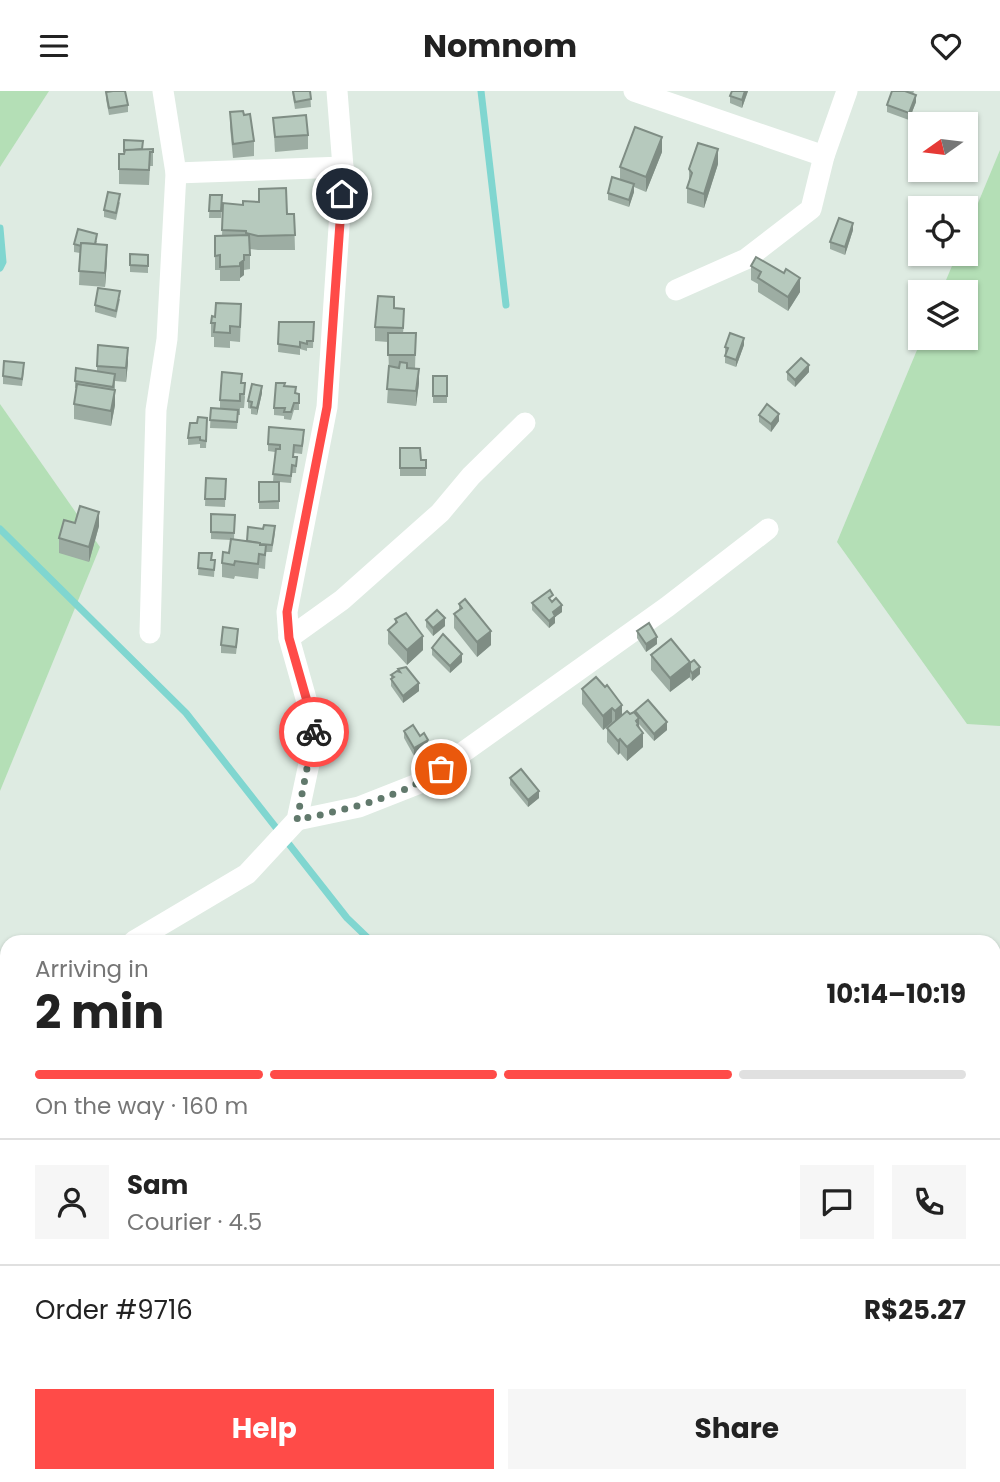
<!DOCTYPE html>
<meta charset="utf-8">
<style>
:root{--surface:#fff;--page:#f6f6f6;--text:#222;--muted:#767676;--line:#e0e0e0;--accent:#ff4b48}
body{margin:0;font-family:Poppins,sans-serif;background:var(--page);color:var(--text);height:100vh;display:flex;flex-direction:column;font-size:26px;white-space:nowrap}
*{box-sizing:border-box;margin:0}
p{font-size:23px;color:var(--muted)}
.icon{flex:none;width:38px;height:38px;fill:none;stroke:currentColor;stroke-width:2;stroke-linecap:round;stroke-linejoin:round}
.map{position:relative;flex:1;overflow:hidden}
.details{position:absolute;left:0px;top:844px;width:1001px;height:548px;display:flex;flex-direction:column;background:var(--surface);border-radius:21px 21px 0 0;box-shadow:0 2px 5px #0004}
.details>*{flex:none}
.needle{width:46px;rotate:256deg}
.fabs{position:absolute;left:908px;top:21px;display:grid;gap:14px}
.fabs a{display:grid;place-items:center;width:70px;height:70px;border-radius:0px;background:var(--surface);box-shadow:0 2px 5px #0004;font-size:35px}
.pin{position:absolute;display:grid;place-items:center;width:60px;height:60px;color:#fff;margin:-30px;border:4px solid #fff;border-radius:50%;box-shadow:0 2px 7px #0007}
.courier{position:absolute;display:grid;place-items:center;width:70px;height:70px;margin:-35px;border:5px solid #ff4b48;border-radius:50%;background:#fff;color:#222;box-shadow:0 2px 9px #0007}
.head em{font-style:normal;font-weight:700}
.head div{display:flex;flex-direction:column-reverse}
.head{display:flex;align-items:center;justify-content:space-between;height:119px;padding:0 35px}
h1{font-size:46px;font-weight:700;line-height:52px}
.bar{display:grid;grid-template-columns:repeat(4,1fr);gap:10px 7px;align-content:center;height:84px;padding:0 35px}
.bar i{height:9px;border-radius:5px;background:var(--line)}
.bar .selected{background:var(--accent)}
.bar p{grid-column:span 4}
.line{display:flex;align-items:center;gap:18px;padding:0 35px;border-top:2px solid var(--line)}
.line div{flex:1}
.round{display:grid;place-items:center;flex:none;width:74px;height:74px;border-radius:0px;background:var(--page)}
.primary-button{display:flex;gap:14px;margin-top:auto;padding:14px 35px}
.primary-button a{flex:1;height:80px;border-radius:0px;background:var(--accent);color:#fff;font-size:28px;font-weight:700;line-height:80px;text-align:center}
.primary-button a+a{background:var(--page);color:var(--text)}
header{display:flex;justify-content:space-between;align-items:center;height:91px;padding:0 35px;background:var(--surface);font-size:32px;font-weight:700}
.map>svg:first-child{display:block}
.green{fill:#b4dfb6}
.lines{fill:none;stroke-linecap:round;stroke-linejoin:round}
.stream{stroke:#80d6d0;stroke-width:7}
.secondary-casing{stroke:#b0ccbb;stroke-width:24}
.minor{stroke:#fff;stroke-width:21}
.secondary{stroke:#fff;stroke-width:21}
.wall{fill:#9dada3}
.shaded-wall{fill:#7f8d84}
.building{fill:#b6c9bd;stroke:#7f8d84;stroke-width:2}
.done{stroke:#61796c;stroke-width:7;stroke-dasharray:0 12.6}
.route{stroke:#ff4b48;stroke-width:9}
</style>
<header><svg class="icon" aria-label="menu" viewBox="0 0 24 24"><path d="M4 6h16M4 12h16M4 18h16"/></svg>Nomnom<svg class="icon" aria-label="heart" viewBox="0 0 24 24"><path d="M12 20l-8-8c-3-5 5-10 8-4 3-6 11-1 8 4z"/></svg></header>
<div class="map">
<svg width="1000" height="1391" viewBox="0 0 1000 1391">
<rect width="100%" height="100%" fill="#deebe2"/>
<g class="green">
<path d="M0 0H49L0 76Z"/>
<path d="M1000 59V635L967 633 837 451 922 247H966V201H941L957 163H966V141Z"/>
<path d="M0 313 100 456 0 700Z"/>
<path d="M1000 1179V1391H720L742 1384H994V1180Z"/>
</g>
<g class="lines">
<g class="stream">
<path d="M481 0 506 214"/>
<path d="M0 137 3 171 0 177"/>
<path d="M0 438 186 622 347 827 371 850"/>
<path d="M994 1304 1000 1302"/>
<path d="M623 1391 642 1384"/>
</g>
<g class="secondary-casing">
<g id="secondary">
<path d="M0 1325 7 1330"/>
<path d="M82 1384 89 1391"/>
</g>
</g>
<g class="minor">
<path d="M634 0 824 65"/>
<path d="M176 82 343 76"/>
<path d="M676 199 746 168 811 118 824 65 847 0"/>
<path d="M150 542 156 319 167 248 176 82 163 0"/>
<path d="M289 547 342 509 440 422 471 385 525 332"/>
<path d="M297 729 359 716 420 692 667 516 768 438"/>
<path d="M134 850 247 783 297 729 313 654 314 636 289 547 287 521 327 316 343 76 337 0"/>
<path d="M0 934 7 930"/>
<path d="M0 1053 7 1057"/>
<path d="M994 1115 1000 1113"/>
<path d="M0 1228 7 1220"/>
<path d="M412 1391 452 1384"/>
</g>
<use href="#secondary" class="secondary"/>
</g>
<g class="wall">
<path d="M292 0H310L311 16 295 18Z"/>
<path d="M732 0H748L742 17 730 12V5Z"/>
<path d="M892 0H914L913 3 916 11 909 29 887 21V14Z"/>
<path d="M106 1 128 14V21L109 24 106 8Z"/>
<path d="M230 21 244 24 254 50V65L233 67 230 36Z"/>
<path d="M273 27 308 44V58L275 61Z"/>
<path d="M143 58H153V75H150L149 94 119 93V78L124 63Z"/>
<path d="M662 61 646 101 634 96V101L629 116 608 109V102L620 89V76Z"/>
<path d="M718 73 704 117 687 112V97L689 90V78Z"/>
<path d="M259 98 287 123H294L295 159H258L250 158V178L244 179V184L240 187V190H220V179H215V145H222L223 112 243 114 259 111Z"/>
<path d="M210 104H222L221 127H209Z"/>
<path d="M120 111 116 129 104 126V119Z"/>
<path d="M853 139 845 164 830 158V151Z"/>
<path d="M97 150 96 153 107 168 105 196 79 194 80 162 74 161V153Z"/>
<path d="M130 163 148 164V182L130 181Z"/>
<path d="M751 175 800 201 788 220 758 201V193L751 189Z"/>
<path d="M120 208 116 227 95 221V214Z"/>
<path d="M394 217 404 232 403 242H416L415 278 419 292 416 315 387 312 389 279 388 251 375 250V236Z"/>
<path d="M241 228 240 251 230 250V257L214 256V246H211V232Z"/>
<path d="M279 231H314L313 257H307V260L300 258V264L278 261Z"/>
<path d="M744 254 736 276 725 272V256Z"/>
<path d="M128 271 126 291 115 290V314L111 335 74 328V313L77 297H75V290L97 281V275Z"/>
<path d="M24 279 22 295 3 293V285Z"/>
<path d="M787 281H809L795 296 787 289Z"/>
<rect x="433" y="285" width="14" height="27"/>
<path d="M242 292 245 306 244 317H240V324H238L237 338 210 337 211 317 220 318V309Z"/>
<path d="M284 295 296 302 299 303V319H294L291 329 284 328V325L274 324V317Z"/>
<path d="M262 302 257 324 251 323V318L248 317V310Z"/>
<path d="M759 324 779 330 771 341 759 331Z"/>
<path d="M207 334 206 357H200V353L188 354V347Z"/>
<path d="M304 347 302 363 294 362 293 366H297L296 382H292L291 392 279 391V418H259V391H273L275 361 268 360V353Z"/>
<path d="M400 357 421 369H426V385H400Z"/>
<path d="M206 387 226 388 225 416 205 415Z"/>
<path d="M211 423 235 424 234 448 247 450 275 442 272 461H266L265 478 259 477 258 488 235 485 234 488 222 486V472L229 462 231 449 211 448Z"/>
<path d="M75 432 99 435 89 471 59 462V447Z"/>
<path d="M199 462 211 469H215L214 486 198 484Z"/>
<path d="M553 509 562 521 555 526V532L549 537 532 519V512Z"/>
<path d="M459 513 491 554 477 566 454 537V523L459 519Z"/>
<path d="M395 528 423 559 407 574 388 553V539L395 533Z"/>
<path d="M426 529 445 535 433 545 426 536Z"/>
<path d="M637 540 657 553 646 561 637 547Z"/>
<path d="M238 545 236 563 221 562V554Z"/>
<path d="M432 557 462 571 450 582 432 564Z"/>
<path d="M651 564 700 583 692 590 689 586 670 601 651 579Z"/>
<path d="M398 578 419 600 403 612 391 595V584L398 580Z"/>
<path d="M582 598 622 624 630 623 634 621 667 639 654 650 639 633 643 656 627 670 620 662 618 664 607 651V637L613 632 603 639 582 613Z"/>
<path d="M404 640 428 656 414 665 404 647Z"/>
<path d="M510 687 539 707 528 716 510 694Z"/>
<path d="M7 974V1000L0 995V984Z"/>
<path d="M994 1008 1000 1009V1057L994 1056Z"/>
<path d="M7 1011V1037L0 1033V1025Z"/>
<path d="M0 1065 7 1068V1129L0 1125Z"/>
</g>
<g class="shaded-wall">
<path d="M745 0H748L742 17V9Z"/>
<path d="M916 4V11L909 29V22Z"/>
<path d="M662 46V61L646 101V86Z"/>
<path d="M718 58V73L704 117V103Z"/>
<path d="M634 93V101L629 116V109Z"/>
<path d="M853 132V139L845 164V156Z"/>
<path d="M107 154V168L105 196V182Z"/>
<path d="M244 169V184L240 187V172Z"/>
<path d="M800 187V201L788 220V206Z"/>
<path d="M744 247V254L736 276V269Z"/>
<path d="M128 257V271L126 291V277Z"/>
<path d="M809 274V281L795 296V289Z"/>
<path d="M419 278V292L416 315V300Z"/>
<path d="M262 295V302L257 324V317Z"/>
<path d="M115 299V314L111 335V320Z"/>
<path d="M779 323V330L771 341V333Z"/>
<path d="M99 421V435L89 471V456Z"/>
<path d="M562 514V521L555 526V532L549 537V530L553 521Z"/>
<path d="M445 527V535L433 545V537Z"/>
<path d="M491 540V554L477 566V551Z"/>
<path d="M423 545V559L407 574V559Z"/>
<path d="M657 546V553L646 561V553Z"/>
<path d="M462 563V571L450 582V575Z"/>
<path d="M690 571V586L670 601V587Z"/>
<path d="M700 576V583L692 590V582Z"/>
<path d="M419 592V600L403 612V605Z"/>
<path d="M622 614V629L615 635V620Z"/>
<path d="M612 617V631L603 639V625Z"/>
<path d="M639 627V641L643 642V656L627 670V656L636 630Z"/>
<path d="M667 631V639L654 650V643Z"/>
<path d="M620 648V662L618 664V650Z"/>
<path d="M428 649V656L414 665V657Z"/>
<path d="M539 700V707L528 716V709Z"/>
<path d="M4 1163V1171L0 1177V1170Z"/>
</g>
<g class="building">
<path d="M113 0H125L128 14 109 17 106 1Z"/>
<path d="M293 0H310L311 8 295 11Z"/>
<path d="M732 0H745L742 9 730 5Z"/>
<path d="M892 0H905L916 4 909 22 887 14Z"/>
<path d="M243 20 244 24 250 23 254 50 233 53 230 21Z"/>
<path d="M306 24 308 44 275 46 273 27Z"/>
<path d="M635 36 662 46 646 86 620 76Z"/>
<path d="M124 49 143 50 142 58 124 60Z"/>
<path d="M698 52 718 58 704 103 687 97 692 82 689 78Z"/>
<path d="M153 58V61H150L149 79 119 78V63H124L125 59Z"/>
<path d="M612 86 634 93 629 109 608 102Z"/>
<path d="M286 97 287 123H294L295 144 258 145 246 142V140L222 139 223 112 243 114V110L259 111V98Z"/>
<path d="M108 101 120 103 116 122 104 119Z"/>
<path d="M210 104H222L221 120H209Z"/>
<path d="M839 127 853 132 845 156 830 151Z"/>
<path d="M78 138 97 143 95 153 81 152V155L74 153Z"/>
<path d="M249 144 250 164H244V169L240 172V175L220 176V164L215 165V145Z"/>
<path d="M81 152 107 154 105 182 79 180Z"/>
<path d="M130 163 148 164V175L130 174Z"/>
<path d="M756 166 784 182 786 178 800 187 788 206 758 187 761 181 751 175Z"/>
<path d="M98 197 120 200 116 220 95 214Z"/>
<path d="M378 205 394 206V217L404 218 403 237 375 236Z"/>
<path d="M216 212 241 213 240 236 230 235V242L214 241 215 232H211L212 225 215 226Z"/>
<path d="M279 231H314L313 250H307V253L300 251V256L278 253Z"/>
<path d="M388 242H416L415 264H388Z"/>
<path d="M730 242 744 247 736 269 725 265 728 257 725 256Z"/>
<path d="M98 254 128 257 126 277 97 275Z"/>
<path d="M801 267 809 274 795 289 787 281Z"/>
<path d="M4 270 24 272 22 288 3 285Z"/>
<path d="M400 271 407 272V277L419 278 416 300 387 298 389 275 399 277Z"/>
<path d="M76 277 115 283 113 296 75 290Z"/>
<path d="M222 281 242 283 241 292H245L244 303H240V310L220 309Z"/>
<rect x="433" y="285" width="14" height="20"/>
<path d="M276 292H285L284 295 296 296 295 302 299 303V312H294L291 321H284L285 317H274Z"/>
<path d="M77 293 115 299 111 320 74 313Z"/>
<path d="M252 293 262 295 257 317 251 316 252 311 248 310Z"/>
<path d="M767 313 779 323 771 333 759 324Z"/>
<path d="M211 317 238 319 237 331 210 329Z"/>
<path d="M198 326 207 327 206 350 200 349V346L188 347 190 332H197Z"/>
<path d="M269 336 304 339 302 355 294 354 293 366H297L296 375 292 374 291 385 273 383 276 358H280V354L268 353Z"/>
<path d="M400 357H420L421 369H426V377H400Z"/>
<path d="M206 387 226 388 225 408H205Z"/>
<path d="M259 391H279V410L259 411Z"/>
<path d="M80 415 99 421 89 456 59 447 64 429 75 432Z"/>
<path d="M211 423 235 424 234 442 211 441Z"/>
<path d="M264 434 275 435 272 454 260 453V452L247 450 248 436 263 438Z"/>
<path d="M231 448 260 452V454H266L265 464 259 463 258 473 235 470 234 474 222 472 223 461 229 462Z"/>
<path d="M199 462H212L211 469H215L214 479 198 477Z"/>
<path d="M550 499 553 504 549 507 552 511 556 507 562 514 553 521 555 525 549 530 532 512Z"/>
<path d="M465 508 491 540 477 551 454 523 462 517 459 513Z"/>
<path d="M437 519 445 527 433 537 426 529Z"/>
<path d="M406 522 423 545 407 559 388 539 397 531 395 528Z"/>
<path d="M649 532 657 546 646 553 637 540Z"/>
<path d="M223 536 238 538 236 556 221 554Z"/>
<path d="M443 543 462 563 450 575 432 557Z"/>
<path d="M671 548 690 571 670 587 651 564Z"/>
<path d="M694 569 700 576 692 582 690 579V572Z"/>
<path d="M406 576 419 592 403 605 391 588 394 586 391 584 397 580 400 581 398 578Z"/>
<path d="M596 586 605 596 607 594 622 614 615 620 612 617 603 625 582 598Z"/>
<path d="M648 609 667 631 654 643 635 620Z"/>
<path d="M627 620 630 623 634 621 639 627 636 630 638 633 637 634 643 642 627 656 620 648 618 650 607 637Z"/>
<path d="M413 634 420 645 424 642 428 649 414 657 404 640Z"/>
<path d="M521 678 539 700 528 709 510 687Z"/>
<path d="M7 974V993L0 988V984Z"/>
<path d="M994 1008 1000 1009V1042L994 1041Z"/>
<path d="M7 1011V1030L0 1026Z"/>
<path d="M1 1064 7 1068V1114L0 1110Z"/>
<path d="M0 1161 4 1163 0 1170Z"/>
<path d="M477 1384H510L512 1391H469L468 1386Z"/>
<path d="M534 1384H547L548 1389 568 1384 569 1391H535Z"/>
</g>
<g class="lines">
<path class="done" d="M314 641 297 729C347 718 398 708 441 678"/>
<path class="route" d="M314 641 311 624 289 547 287 521 327 316 342 103"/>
</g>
</svg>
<div class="fabs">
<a><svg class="needle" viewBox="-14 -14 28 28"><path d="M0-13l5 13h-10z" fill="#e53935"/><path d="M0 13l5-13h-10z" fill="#767676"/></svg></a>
<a><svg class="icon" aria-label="locate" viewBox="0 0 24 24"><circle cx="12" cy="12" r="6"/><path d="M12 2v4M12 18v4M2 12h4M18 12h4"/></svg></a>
<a><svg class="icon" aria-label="layers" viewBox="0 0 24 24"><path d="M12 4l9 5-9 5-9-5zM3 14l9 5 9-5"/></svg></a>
</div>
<div class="pin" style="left:441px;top:678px;background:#ea580c"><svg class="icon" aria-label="bag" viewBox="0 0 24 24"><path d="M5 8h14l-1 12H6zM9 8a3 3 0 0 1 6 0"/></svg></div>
<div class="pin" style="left:342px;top:103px;background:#1f2937"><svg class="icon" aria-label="home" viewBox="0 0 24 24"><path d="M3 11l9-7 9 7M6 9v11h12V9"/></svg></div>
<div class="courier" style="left:314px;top:641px"><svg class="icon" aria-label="bike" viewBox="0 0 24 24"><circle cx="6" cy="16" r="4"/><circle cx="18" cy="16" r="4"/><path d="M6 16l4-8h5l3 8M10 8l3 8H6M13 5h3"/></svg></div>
<section class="details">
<div class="head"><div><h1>2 min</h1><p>Arriving in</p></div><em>10:14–10:19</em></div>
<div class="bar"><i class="selected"></i><i class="selected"></i><i class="selected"></i><i></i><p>On the way · 160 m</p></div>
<div class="line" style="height:126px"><a class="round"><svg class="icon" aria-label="person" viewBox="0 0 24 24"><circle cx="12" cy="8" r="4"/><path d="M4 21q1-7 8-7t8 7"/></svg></a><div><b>Sam</b><p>Courier · 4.5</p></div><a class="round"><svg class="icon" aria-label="chat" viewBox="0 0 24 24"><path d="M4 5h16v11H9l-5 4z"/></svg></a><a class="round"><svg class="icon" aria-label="phone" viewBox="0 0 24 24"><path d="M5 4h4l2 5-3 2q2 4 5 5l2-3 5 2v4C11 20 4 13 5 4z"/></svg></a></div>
<div class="line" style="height:91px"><div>Order #9716</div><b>R$25.27</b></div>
<div class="primary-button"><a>Help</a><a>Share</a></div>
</section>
</div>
